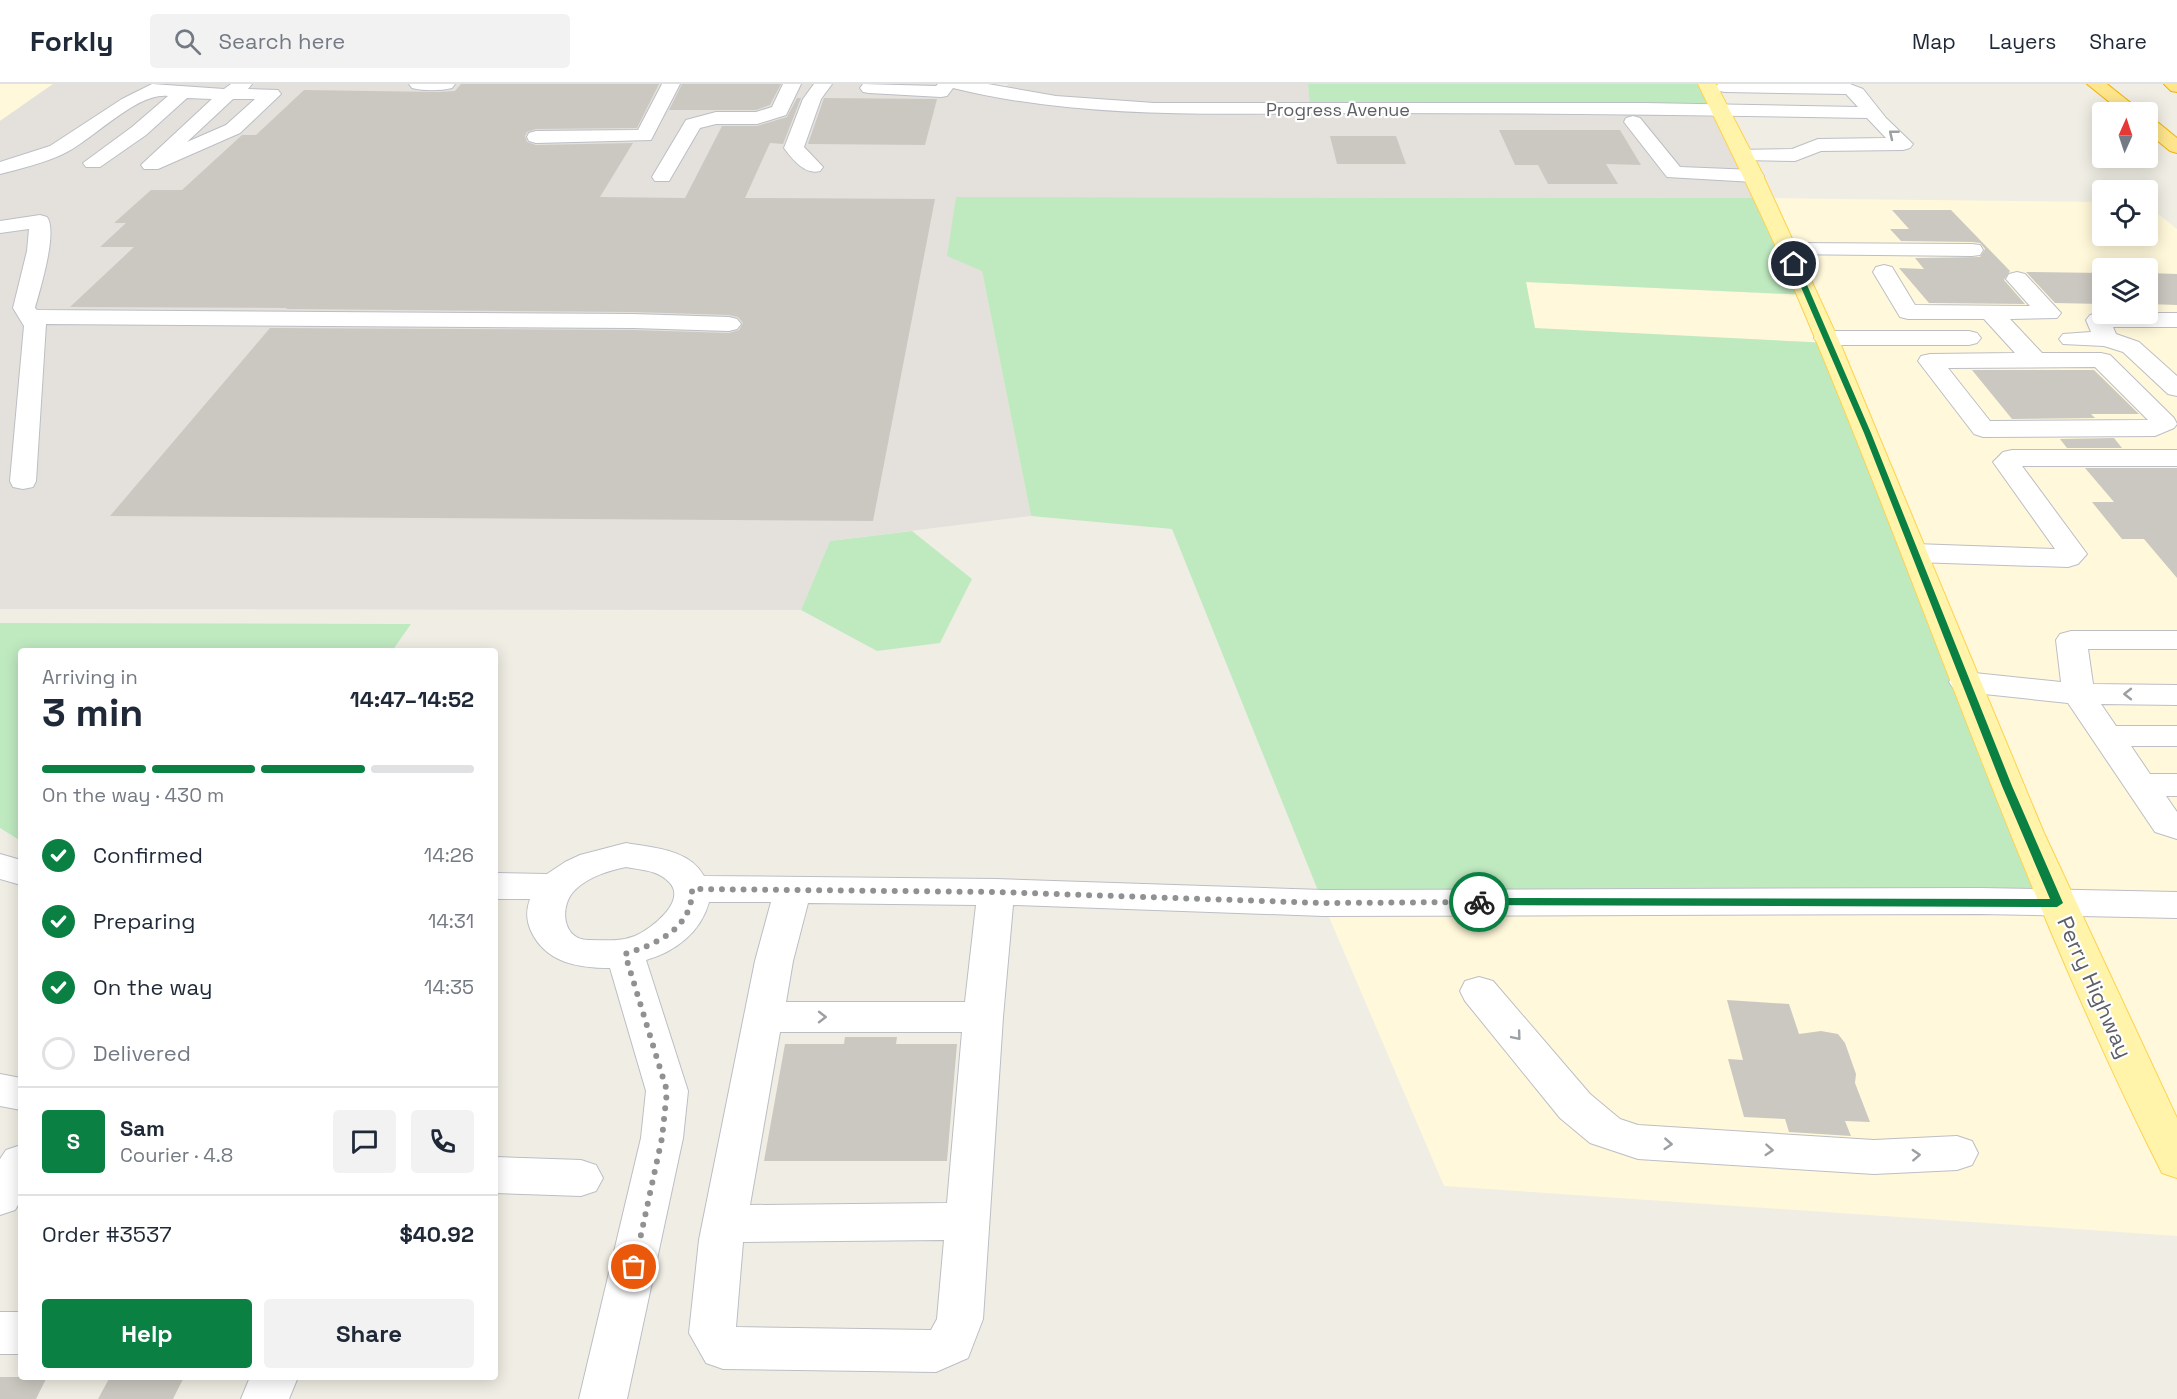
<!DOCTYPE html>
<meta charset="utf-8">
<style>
:root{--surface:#fff;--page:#f2f2f3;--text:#1f2937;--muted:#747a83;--line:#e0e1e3;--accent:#0b8043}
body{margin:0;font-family:"Space Grotesk",sans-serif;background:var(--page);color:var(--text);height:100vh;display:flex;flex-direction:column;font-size:22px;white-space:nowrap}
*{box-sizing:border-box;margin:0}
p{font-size:20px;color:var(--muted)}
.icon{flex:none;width:33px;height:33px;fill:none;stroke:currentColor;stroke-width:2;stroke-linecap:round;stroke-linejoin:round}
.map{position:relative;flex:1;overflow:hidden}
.details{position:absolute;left:18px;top:564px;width:480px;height:732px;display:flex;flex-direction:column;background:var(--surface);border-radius:6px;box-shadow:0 3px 15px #0003}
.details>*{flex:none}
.needle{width:39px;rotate:3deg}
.controls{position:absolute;left:2092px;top:18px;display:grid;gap:12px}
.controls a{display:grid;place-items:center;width:66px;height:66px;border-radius:6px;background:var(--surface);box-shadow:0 3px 15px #0003;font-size:30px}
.pin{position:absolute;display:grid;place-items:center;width:51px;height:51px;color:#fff;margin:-26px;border:3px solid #fff;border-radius:50%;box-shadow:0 2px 6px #0007}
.courier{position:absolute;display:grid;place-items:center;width:60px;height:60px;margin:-30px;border:4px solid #0b8043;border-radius:50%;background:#fff;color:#222;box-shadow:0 2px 8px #0007}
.head em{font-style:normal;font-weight:600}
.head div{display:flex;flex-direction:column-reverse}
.head{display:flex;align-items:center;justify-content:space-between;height:102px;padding:0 24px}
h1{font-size:39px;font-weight:600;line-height:45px}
.bar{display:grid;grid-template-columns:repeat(4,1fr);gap:9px 6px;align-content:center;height:72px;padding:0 24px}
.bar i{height:8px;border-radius:4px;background:var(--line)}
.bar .on{background:var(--accent)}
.bar p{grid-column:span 4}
.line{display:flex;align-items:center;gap:15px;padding:0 24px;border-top:2px solid var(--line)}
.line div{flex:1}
.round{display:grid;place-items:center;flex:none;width:63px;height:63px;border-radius:6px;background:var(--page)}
ol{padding:0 24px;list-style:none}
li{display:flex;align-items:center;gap:18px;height:66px}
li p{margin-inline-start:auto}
li .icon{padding:6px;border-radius:50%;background:var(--accent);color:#fff;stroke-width:4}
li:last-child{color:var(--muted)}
li i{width:33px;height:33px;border:3px solid var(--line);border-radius:50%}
.cta{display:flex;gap:12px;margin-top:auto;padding:12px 24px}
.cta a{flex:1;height:69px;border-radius:6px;background:var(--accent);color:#fff;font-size:24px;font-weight:600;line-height:69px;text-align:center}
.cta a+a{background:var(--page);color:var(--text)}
header{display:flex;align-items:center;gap:36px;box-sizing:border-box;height:84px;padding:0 30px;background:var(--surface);border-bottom:2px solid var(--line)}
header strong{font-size:28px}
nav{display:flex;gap:33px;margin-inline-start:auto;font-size:21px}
.search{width:420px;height:54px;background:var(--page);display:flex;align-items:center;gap:15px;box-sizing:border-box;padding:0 21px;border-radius:6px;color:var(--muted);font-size:22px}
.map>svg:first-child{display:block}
.commercial{fill:#fff8da;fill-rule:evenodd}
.industrial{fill:#e4e1dc}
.green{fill:#bfeac0}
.building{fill:#cbc8c1}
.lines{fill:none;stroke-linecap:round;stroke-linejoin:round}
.minor-casing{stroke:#bcbec4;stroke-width:2}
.major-casing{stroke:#fed250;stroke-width:2}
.highway-casing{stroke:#f4b000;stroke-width:2}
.minor{fill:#fff;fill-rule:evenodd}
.major{fill:#fff4aa;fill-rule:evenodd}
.highway{fill:#ffe68c;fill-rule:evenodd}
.oneway{stroke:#9da0a3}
.route{fill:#0b8043}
.done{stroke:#909292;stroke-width:6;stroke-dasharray:0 10.8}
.labels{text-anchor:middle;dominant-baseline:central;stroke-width:4.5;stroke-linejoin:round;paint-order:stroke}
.far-street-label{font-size:18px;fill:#5c6066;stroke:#fff}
.street-label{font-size:22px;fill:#5c6066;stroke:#fff}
</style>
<header>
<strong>Forkly</strong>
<div class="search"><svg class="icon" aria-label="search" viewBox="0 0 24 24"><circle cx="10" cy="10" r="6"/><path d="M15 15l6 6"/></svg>Search here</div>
<nav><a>Map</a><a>Layers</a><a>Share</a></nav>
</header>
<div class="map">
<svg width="2177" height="1315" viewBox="0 0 2177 1315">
<rect width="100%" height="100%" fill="#f0eee4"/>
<g class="commercial">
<path d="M0 0H53L0 37Z"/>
<path d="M1765 114 2103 118V152H2148V122L2177 145V1152L1444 1102 1323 819 1829 259 1535 245 1526 198 1808 211ZM2103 184H2148V230H2103Z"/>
</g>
<path class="industrial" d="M53 0H957L1002 8 1008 0H1308L1310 24 1720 25 1765 114 957 113 982 187 1031 432 830 457 801 526 0 525V37Z"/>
<g class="green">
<path d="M1308 0H1707L1720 25H1310Z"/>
<path d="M956 113 1765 114 1808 211 1526 198 1535 244 1829 259 2057 819H1323L1172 445 1031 432 982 187 947 172Z"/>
<path d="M912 447 972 495 940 559 877 567 801 526 830 457Z"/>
<path d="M0 539 411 540 392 567H21V757L0 744Z"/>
</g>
<g class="building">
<path d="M461 0H659L637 44 536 45 527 48 525 52 527 58 536 61 633 59 600 113 685 114 722 42H757L787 33 797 14H801L783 60 770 59 745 114 935 115 873 437 110 432 270 244 633 246 729 249 739 246 743 239 738 233 729 231 633 228 286 225 287 224 70 223 134 163H100L126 139H114L151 106H182L242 51H256L304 6 437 8 455 7Z"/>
<path d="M682 0H781L770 21 756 26H669Z"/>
<path d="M824 14 937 15 925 61 808 60Z"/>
<path d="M1499 46H1620L1641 81 1606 80 1618 100H1548L1538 81H1515Z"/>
<path d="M1330 52H1396L1406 80H1337Z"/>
<path d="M1892 126H1951L2010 187 2004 196 2025 220 1929 219 1899 184 1924 185 1915 174 1980 173 1985 165 1980 159 1972 158 1901 157 1890 145H1909Z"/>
<path d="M2026 188 2103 189V220L2055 219Z"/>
<path d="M2148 189 2177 190V221L2148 220Z"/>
<path d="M1972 286H2094L2139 330H2091L2095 334 2012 335Z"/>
<path d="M2114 354 2122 364H2067L2060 355Z"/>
<path d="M2085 384H2177V494L2144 455H2122L2092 418H2114Z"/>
<path d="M1727 916 1789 920 1799 950 1821 947 1838 950 1845 959 1856 990 1855 999 1870 1038 1845 1037 1851 1052 1789 1048 1785 1035 1744 1033 1728 975 1743 976Z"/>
<path d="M845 953H897L896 960H957L947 1077H764L785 960H844Z"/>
<path d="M0 1293H47L36 1315H0Z"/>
<path d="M110 1293H184L173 1315H98Z"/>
</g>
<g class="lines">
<g class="minor-casing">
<g id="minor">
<path d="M152 0 224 5 231 0H252L248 5 278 6 281 10 240 49 158 85H144L141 81 212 15 187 14 146 51 100 83H86L83 79 132 43 168 12C136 8 92 57 63 70 44 79 20 85 0 90V78L50 62 122 15ZM233 15H255L226 41 187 58Z"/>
<path d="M409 0H455L452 4C440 7 424 7 412 4Z"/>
<path d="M662 0H680L651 56 536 59 529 57 527 53 529 49 536 47 638 46Z"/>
<path d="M783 0H801L786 31 757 40H716L700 44 669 97H655L652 93 686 36 716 28H756L772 23Z"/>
<path d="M814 0H832L821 15 804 63 823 83 820 87C805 91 793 76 784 64L803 15Z"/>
<path d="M863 0 936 2 938 0H988L1056 12 1154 19H1645L1858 23 1846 10 1725 8 1719 7 1716 3 1718 0H1850L1863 5 1886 34 1913 60 1910 64 1903 66 1821 67 1795 77 1743 76 1736 74 1733 70 1736 66 1792 65 1818 55 1886 54 1867 34C1700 31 1533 29 1365 29 1228 29 1087 37 953 4L947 12 941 13 869 9 863 8 860 4Z"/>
<path d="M1633 32 1640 34 1680 83 1754 86 1761 88 1764 92 1761 96 1754 98 1667 93 1624 38 1626 34Z"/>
<path d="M40 131 47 133C58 148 40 205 35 224L37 226 633 230 729 233 737 235 741 240 737 245 729 247 633 244 46 240 36 397 33 403 23 405 13 403 10 397 24 242 13 224 27 167 29 145 0 149V137Z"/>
<path d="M1788 159 1972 160 1980 161 1983 166 1980 171 1972 172 1780 170 1777 165 1780 160Z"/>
<path d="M1884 181 1892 183 1915 221 2030 222 2006 195 2009 190 2017 188 2025 190 2061 229 2057 234 2010 235 2042 269H2101L2110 271 2174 334 2177 340 2174 344 2155 352 1983 353 1974 350 1918 277 1921 272 1930 270 2015 269 1984 235H1908L1900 233 1873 188 1876 183ZM2095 283 2148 336 1990 337 1948 284Z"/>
<path d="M2098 229H2177V243H2113L2116 250 2139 258 2177 292V312L2168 310 2123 268 2104 262 2063 260 2059 255 2063 250 2091 248 2086 236 2090 231Z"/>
<path d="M1826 247H1969L1977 249 1981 254 1977 259 1969 261H1826L1818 259 1814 254 1818 249Z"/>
<path d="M2012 366H2177V382H2022L2087 470 2078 480 2068 483 1915 478 1905 475 1901 469 1905 463 1915 460 2055 465 1993 378 2003 368Z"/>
<path d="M2071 547H2177V565H2088L2093 600 2177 601V621L2101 620 2116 642H2177V662H2131L2150 690H2177V712H2166L2177 728V755L2155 748 2068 619 1965 608 1954 605 1949 598 1954 591 1965 588 2061 598 2056 556 2060 550Z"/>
<path d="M626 759C654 764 689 765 704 792L996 795 1323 806 1980 804 2177 808V834L1980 830 1323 832 1013 821 1003 933 983 1235 968 1274 936 1288 723 1285 706 1279 689 1249 699 1156 755 877 771 818H709C701 848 675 868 646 876L688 1007 683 1054 627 1315H579L641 1054 646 1007 610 884C578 884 546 879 531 847 526 836 526 826 530 815H495V789L547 790 565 778 580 771ZM626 783C641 786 658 786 669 798 688 817 651 845 635 852 620 858 605 856 589 856 561 856 559 820 576 805 590 792 608 787 626 783ZM808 819 976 821 965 918H786L793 877ZM780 948H962L947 1119 750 1121ZM944 1156 937 1235 931 1246 736 1243 743 1158Z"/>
<path d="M0 770 21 776V801L0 795Z"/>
<path d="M1479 893 1493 897 1590 1010 1620 1035 1638 1041 1874 1056 1957 1052 1972 1057 1978 1069 1972 1081 1957 1086 1874 1090 1638 1075 1590 1059 1560 1034 1465 917 1460 907 1465 897Z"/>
<path d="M0 990 21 994V1026L0 1022Z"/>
<path d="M21 1061V1116L15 1126 0 1131V1075L6 1066Z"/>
<path d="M495 1073 581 1076 596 1081 603 1094 596 1107 581 1112 495 1109Z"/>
<rect x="0" y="1228" width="21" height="42"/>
<path d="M250 1293H298L289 1315H241Z"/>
</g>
</g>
<g class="major-casing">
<path id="major" d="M1698 0H1716L1760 85 1840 259 2044 749 2177 1034V1094L2162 1089C2012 793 1913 476 1780 172 1754 114 1726 57 1698 0Z"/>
</g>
<g class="highway-casing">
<g id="highway">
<path d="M2087 0H2107L2142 28H2122Z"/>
<path d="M2164 0H2177V8L2171 7Z"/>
<path d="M2148 34 2155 36 2177 54V69L2170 67 2148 49Z"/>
</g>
</g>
<use href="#minor" class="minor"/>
<use href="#major" class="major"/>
<use href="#highway" class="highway"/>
</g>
<defs><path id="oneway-chevron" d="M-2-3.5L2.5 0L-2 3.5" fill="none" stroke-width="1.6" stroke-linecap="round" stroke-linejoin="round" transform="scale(1.5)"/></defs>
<g class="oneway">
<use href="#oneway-chevron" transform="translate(1893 50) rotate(-141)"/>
<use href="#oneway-chevron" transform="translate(2128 610) rotate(-180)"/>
<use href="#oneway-chevron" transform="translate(822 933)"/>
<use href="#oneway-chevron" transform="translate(1517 952) rotate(50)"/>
<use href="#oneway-chevron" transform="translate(1668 1060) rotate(4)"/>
<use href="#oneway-chevron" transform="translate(1769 1066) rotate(4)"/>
<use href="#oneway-chevron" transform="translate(1916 1071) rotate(-3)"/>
</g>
<path class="route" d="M1794 178 1798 180 1871 349 2012 702 2063 819 2057 823 1475 821 1474 818 1479 814 2050 815 2002 702 1864 349 1791 180Z"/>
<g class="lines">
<path class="done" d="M634 1183 662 1054 667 1007 625 870C657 860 693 844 692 805L996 808 1323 819 1479 818"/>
</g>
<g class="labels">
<g class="far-street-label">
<text x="1338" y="25">Progress Avenue</text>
</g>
<g class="street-label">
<text transform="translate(2095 903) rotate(66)">Perry Highway</text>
</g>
</g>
</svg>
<div class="controls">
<a><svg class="needle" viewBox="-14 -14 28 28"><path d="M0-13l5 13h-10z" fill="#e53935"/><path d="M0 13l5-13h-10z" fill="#747a83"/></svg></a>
<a><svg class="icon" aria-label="locate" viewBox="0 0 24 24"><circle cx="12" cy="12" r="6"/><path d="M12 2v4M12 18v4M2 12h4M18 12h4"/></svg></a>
<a><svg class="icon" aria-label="layers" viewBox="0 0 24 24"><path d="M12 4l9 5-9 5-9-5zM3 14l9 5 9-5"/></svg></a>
</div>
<div class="pin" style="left:634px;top:1183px;background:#ea580c"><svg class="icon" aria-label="bag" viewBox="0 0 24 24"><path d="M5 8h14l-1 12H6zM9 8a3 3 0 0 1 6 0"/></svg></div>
<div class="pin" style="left:1794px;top:180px;background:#1f2937"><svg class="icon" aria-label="home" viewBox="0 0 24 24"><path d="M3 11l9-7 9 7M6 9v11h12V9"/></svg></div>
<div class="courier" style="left:1479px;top:818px"><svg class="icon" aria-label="bike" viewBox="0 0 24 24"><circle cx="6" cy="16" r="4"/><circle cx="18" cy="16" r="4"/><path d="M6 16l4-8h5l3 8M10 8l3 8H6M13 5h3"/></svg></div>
<section class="details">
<div class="head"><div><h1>3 min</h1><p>Arriving in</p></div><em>14:47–14:52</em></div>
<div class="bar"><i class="on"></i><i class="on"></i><i class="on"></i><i></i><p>On the way · 430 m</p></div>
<ol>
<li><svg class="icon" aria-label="check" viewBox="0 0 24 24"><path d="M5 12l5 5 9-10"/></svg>Confirmed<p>14:26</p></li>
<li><svg class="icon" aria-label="check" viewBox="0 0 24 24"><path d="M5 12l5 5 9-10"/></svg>Preparing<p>14:31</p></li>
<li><svg class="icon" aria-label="check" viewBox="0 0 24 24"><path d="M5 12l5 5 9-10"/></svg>On the way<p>14:35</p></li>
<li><i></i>Delivered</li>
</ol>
<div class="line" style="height:108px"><b class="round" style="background:var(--accent);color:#fff">S</b><div><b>Sam</b><p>Courier · 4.8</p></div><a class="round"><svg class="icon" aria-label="chat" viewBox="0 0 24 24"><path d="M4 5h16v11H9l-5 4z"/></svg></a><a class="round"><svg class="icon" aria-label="phone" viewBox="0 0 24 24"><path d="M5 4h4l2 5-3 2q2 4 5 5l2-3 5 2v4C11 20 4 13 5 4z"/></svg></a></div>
<div class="line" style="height:78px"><div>Order #3537</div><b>$40.92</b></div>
<div class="cta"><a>Help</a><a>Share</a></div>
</section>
</div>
